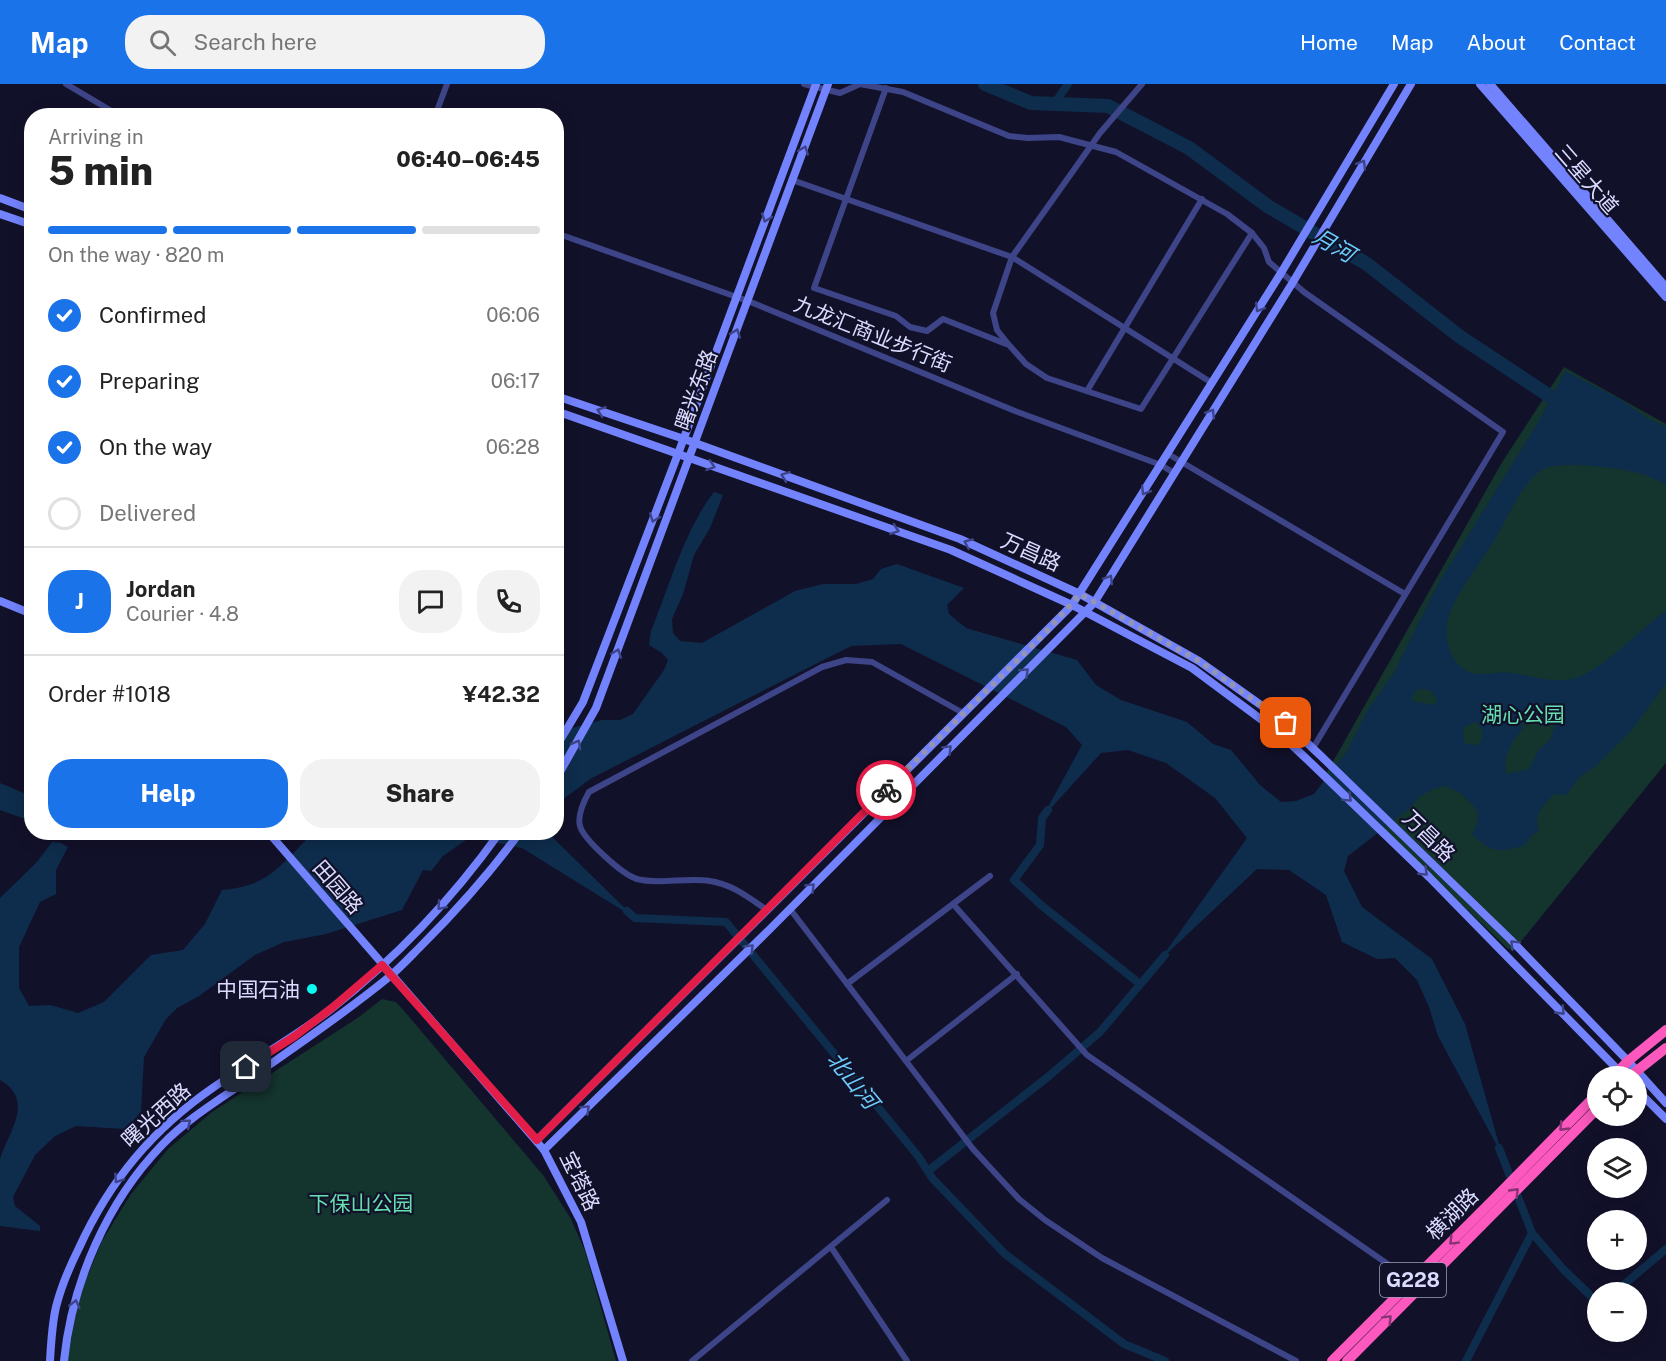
<!DOCTYPE html>
<meta charset="utf-8">
<style>
:root{--surface:#fff;--page:#f2f2f2;--text:#222;--muted:#767676;--line:#e0e0e0;--accent:#1a73e8}
body{margin:0;font-family:"Public Sans","Noto Sans SC",sans-serif;background:var(--page);color:var(--text);height:100vh;display:flex;flex-direction:column;font-size:22px;white-space:nowrap}
*{box-sizing:border-box;margin:0}
p{font-size:20px;color:var(--muted)}
.icon{flex:none;width:33px;height:33px;fill:none;stroke:currentColor;stroke-width:2;stroke-linecap:round;stroke-linejoin:round}
.map{position:relative;flex:1;overflow:hidden}
.details{position:absolute;left:24px;top:24px;width:540px;height:732px;display:flex;flex-direction:column;background:var(--surface);border-radius:24px;box-shadow:0 3px 15px #0003}
.details>*{flex:none}
.tools{position:absolute;left:1587px;top:982px;display:grid;gap:12px}
.tools a{display:grid;place-items:center;width:60px;height:60px;border-radius:50%;background:var(--surface);box-shadow:0 3px 15px #0003;font-size:30px}
.pin{position:absolute;display:grid;place-items:center;width:51px;height:51px;color:#fff;margin:-26px;border-radius:12px;box-shadow:0 3px 9px #0006}
.courier{position:absolute;display:grid;place-items:center;width:60px;height:60px;margin:-30px;border:4px solid #e11d48;border-radius:50%;background:#fff;color:#222;box-shadow:0 2px 8px #0007}
.summary em{font-style:normal;font-weight:800}
.summary div{display:flex;flex-direction:column-reverse}
.summary{display:flex;align-items:center;justify-content:space-between;height:102px;padding:0 24px}
h1{font-size:39px;font-weight:800;line-height:45px}
.bar{display:grid;grid-template-columns:repeat(4,1fr);gap:9px 6px;align-content:center;height:72px;padding:0 24px}
.bar i{height:8px;border-radius:4px;background:var(--line)}
.bar .current{background:var(--accent)}
.bar p{grid-column:span 4}
.line{display:flex;align-items:center;gap:15px;padding:0 24px;border-top:2px solid var(--line)}
.line div{flex:1}
.round{display:grid;place-items:center;flex:none;width:63px;height:63px;border-radius:24px;background:var(--page)}
ol{padding:0 24px;list-style:none}
li{display:flex;align-items:center;gap:18px;height:66px}
li p{margin-inline-start:auto}
li .icon{padding:6px;border-radius:50%;background:var(--accent);color:#fff;stroke-width:4}
li:last-child{color:var(--muted)}
li i{width:33px;height:33px;border:3px solid var(--line);border-radius:50%}
.action{display:flex;gap:12px;margin-top:auto;padding:12px 24px}
.action a{flex:1;height:69px;border-radius:24px;background:var(--accent);color:#fff;font-size:24px;font-weight:800;line-height:69px;text-align:center}
.action a+a{background:var(--page);color:var(--text)}
header{display:flex;align-items:center;gap:36px;box-sizing:border-box;height:84px;padding:0 30px;background:var(--accent);color:#fff}
header strong{font-size:28px}
nav{display:flex;gap:33px;margin-inline-start:auto;font-size:21px}
.search{width:420px;height:54px;background:var(--page);display:flex;align-items:center;gap:15px;box-sizing:border-box;padding:0 21px;border-radius:24px;color:var(--muted);font-size:22px}
.map>svg:first-child{display:block}
.green{fill:#14342e}
.water{fill:#0e2d4c;fill-rule:evenodd}
.lines{fill:none;stroke-linecap:round;stroke-linejoin:round}
.canal{stroke:#0e2d4c;stroke-width:8}
.river{stroke:#0e2d4c;stroke-width:14}
.street{stroke:#3d4588;stroke-width:6}
.secondary{stroke:#7383fd;stroke-width:8}
.highway{stroke:#fc58bd;stroke-width:10}
.oneway{stroke:#3e4489}
.oneway2{stroke:#873474}
.done{stroke:#9494b4;stroke-width:6;stroke-dasharray:0 10.8}
.route{stroke:#e11d48;stroke-width:8}
.poi-dot{fill:#0afbf1;stroke:#12112a;stroke-width:2}
.labels{text-anchor:middle;dominant-baseline:central;stroke-width:4.5;stroke-linejoin:round;paint-order:stroke}
.shield{fill:#12112a;stroke:#9e9ebe;stroke-width:1.5}
.shield-label{font-size:20px;font-weight:bold;fill:#dadbfe}
.street-label{font-size:21px;fill:#dadbfe;stroke:#12112a}
.park-label{font-size:21px;fill:#66dfb0;stroke:#12112a}
.poi-label{font-size:21px;fill:#dadbfe;stroke:#12112a;text-anchor:end}
.water-label{font-size:22px;font-style:italic;fill:#6acdfc;stroke:#12112a}
</style>
<header>
<strong>Map</strong>
<div class="search"><svg class="icon" aria-label="search" viewBox="0 0 24 24"><circle cx="10" cy="10" r="6"/><path d="M15 15l6 6"/></svg>Search here</div>
<nav><a>Home</a><a>Map</a><a>About</a><a>Contact</a></nav>
</header>
<div class="map">
<svg width="1666" height="1277" viewBox="0 0 1666 1277">
<rect width="100%" height="100%" fill="#12112a"/>
<g class="green">
<path d="M1564 283 1666 340V679L1514 866 1508 865 1326 690 1501 380Z"/>
<path d="M382 915 396 918 405 928 543 1091 571 1135 585 1167 616 1277H67L79 1212 102 1157 131 1110 168 1065 212 1028 359 933Z"/>
</g>
<g class="water">
<path d="M1565 287 1621 316 1647 334 1666 343V401C1658 397 1650 392 1641 390 1622 384 1565 377 1546 384 1524 393 1506 437 1494 457 1480 480 1455 509 1448 535 1444 550 1448 571 1460 582 1476 597 1493 586 1512 589 1534 592 1556 601 1579 593 1607 582 1640 545 1666 527V599L1631 647 1597 681 1578 694 1567 711 1554 710C1543 721 1533 731 1539 747L1531 752 1524 762C1496 768 1494 770 1472 750L1477 740 1478 730 1474 722 1459 708 1445 702 1433 705 1419 713 1410 724 1348 772 1344 787 1362 823 1432 875 1465 940 1502 1071 1438 952 1429 923 1417 896 1395 874 1377 875 1342 858 1326 811 1289 786 1257 785 1159 877 1247 754 1215 714 1166 679 1128 666 1101 669 1042 734 1082 661 1066 643 901 560 851 562 590 695 557 720V648L602 636H620L633 630 664 586 668 576 662 569 649 561 651 547C669 503 685 445 714 408L723 411 710 444 694 471 683 510 672 535 673 549 680 557 702 559 795 507 823 500H856L873 495 881 485 897 480 964 504 947 521 949 530 966 544 1077 576 1096 601 1121 616 1187 638 1213 660 1231 666 1260 701 1281 718 1296 717 1314 710 1347 667 1366 629 1395 587 1437 502 1540 335ZM1418 605C1428 605 1433 606 1437 616L1434 621 1412 617 1413 611ZM1529 628C1539 631 1549 633 1555 642L1550 656 1539 665 1529 685 1506 690C1503 670 1511 659 1523 644L1521 638 1517 635 1521 629ZM1475 638C1484 644 1485 652 1479 661L1465 660 1463 651 1464 643Z"/>
<path d="M0 699 26 710 31 709V737L0 726Z"/>
<path d="M305 749H548L635 834 522 764 478 755 466 756 443 772 431 787 423 786 402 826 326 850 284 858 255 871 199 912 177 924 166 935 144 973 141 1028 125 1045 76 1042 55 1052 35 1071 13 1113 15 1122 40 1142V1147L0 1142C0 1126 0 1089 0 1075 8 1048 36 1017 0 996V814L36 779 52 758 61 759 68 763 56 786V810L40 818 19 863V904L29 922 50 921 78 929 104 918 151 871 183 866 205 840 222 806C265 802 277 786 305 757Z"/>
</g>
<g class="lines">
<g class="canal">
<path d="M1054 20 1068 0"/>
<path d="M1048 726 1042 734 1040 761 1014 796 1041 821 1140 900"/>
<path d="M627 827 635 834 726 838 918 1072 933 1095 1005 1170 1124 1260 1165 1277"/>
<path d="M1499 1064 1532 1149 1563 1185 1593 1214H1598"/>
<path d="M928 1087 1049 992 1100 948 1165 871"/>
<path d="M1614 1209 1666 1165"/>
<path d="M1466 1277 1532 1149"/>
</g>
<path class="river" d="M985 0 1031 19 1108 22 1189 64 1269 123 1367 180 1459 252 1566 323"/>
<g class="street">
<path d="M66 0 120 32"/>
<path d="M804 0 840 9 860 0 903 8 1009 52 1028 54 1059 53 1116 68 1227 130 1252 149 1264 164 1269 178 1304 208 1503 348 1313 664"/>
<path d="M1142 0 1100 49 1012 173 993 229 997 246 1009 261 1026 280 1047 294 1141 325 1252 149"/>
<path d="M886 4 814 204 896 232 910 243 927 247 943 235 1006 260"/>
<path d="M435 32 447 0"/>
<path d="M792 96 1012 173 1212 299"/>
<path d="M556 149 748 217 1015 327 1161 381 1174 389"/>
<path d="M1087 307 1202 115"/>
<path d="M1168 370 1405 510"/>
<path d="M953 820 1087 971 1412 1197"/>
<path d="M790 825 973 1065 1019 1115 1045 1136 1102 1174 1296 1277"/>
<path d="M767 826C749 814 732 800 710 797 686 793 660 801 637 795 623 791 584 756 580 742 577 731 584 717 589 708L822 583 846 576 872 578 963 629"/>
<path d="M847 900 990 792"/>
<path d="M906 977 1017 890"/>
<path d="M831 1163 907 1277"/>
<path d="M692 1277 887 1116"/>
</g>
<g class="secondary">
<path d="M1480 0 1666 213"/>
<path d="M1490 0 1666 203"/>
<path d="M0 114 32 126"/>
<path d="M0 130 32 141"/>
<path d="M556 312 684 355 960 455 1080 510 1199 577 1286 639 1322 673 1510 855 1628 977 1666 1019"/>
<path d="M556 327 951 466 1072 521 1192 584 1278 648 1313 681 1429 793 1625 993"/>
<path d="M0 517 32 530"/>
<path d="M556 663 583 618 678 370 816 0"/>
<path d="M556 695 596 624 828 0"/>
<path d="M268 748 544 1066 581 1138 623 1277"/>
<path d="M1636 1005 1666 1035"/>
<path d="M537 1056 1072 521 1281 189 1394 0"/>
<path d="M544 1066 770 845 1094 519 1293 198 1411 0"/>
<path d="M50 1277C51 1259 52 1240 56 1223 61 1203 70 1182 79 1164 110 1096 153 1045 214 1003 253 976 294 954 331 925 395 875 453 814 500 748"/>
<path d="M64 1277C72 1198 107 1118 162 1061 187 1035 219 1016 249 995 296 962 344 930 389 893 400 884 411 872 421 862 457 826 490 789 520 748"/>
</g>
<g class="highway">
<path d="M1613 993 1628 977 1666 946"/>
<path d="M1629 993 1666 964"/>
<path d="M1332 1277 1494 1115 1598 1009"/>
<path d="M1347 1277 1598 1024"/>
</g>
</g>
<defs><path id="oneway-chevron" d="M-2-3.5L2.5 0L-2 3.5" fill="none" stroke-width="1.6" stroke-linecap="round" stroke-linejoin="round" transform="scale(1.5)"/></defs>
<g class="oneway">
<use href="#oneway-chevron" transform="translate(804 66) rotate(-69)"/>
<use href="#oneway-chevron" transform="translate(1362 80) rotate(-59)"/>
<use href="#oneway-chevron" transform="translate(766 134) rotate(110)"/>
<use href="#oneway-chevron" transform="translate(1259 224) rotate(122)"/>
<use href="#oneway-chevron" transform="translate(736 249) rotate(-70)"/>
<use href="#oneway-chevron" transform="translate(601 327) rotate(-161)"/>
<use href="#oneway-chevron" transform="translate(1211 329) rotate(-58)"/>
<use href="#oneway-chevron" transform="translate(711 382) rotate(19)"/>
<use href="#oneway-chevron" transform="translate(785 392) rotate(-160)"/>
<use href="#oneway-chevron" transform="translate(1145 407) rotate(122)"/>
<use href="#oneway-chevron" transform="translate(654 434) rotate(111)"/>
<use href="#oneway-chevron" transform="translate(895 446) rotate(19)"/>
<use href="#oneway-chevron" transform="translate(968 459) rotate(-156)"/>
<use href="#oneway-chevron" transform="translate(1109 495) rotate(-58)"/>
<use href="#oneway-chevron" transform="translate(617 569) rotate(-69)"/>
<use href="#oneway-chevron" transform="translate(1025 588) rotate(-44)"/>
<use href="#oneway-chevron" transform="translate(577 660) rotate(-61)"/>
<use href="#oneway-chevron" transform="translate(948 665) rotate(-45)"/>
<use href="#oneway-chevron" transform="translate(1348 714) rotate(44)"/>
<use href="#oneway-chevron" transform="translate(1424 788) rotate(44)"/>
<use href="#oneway-chevron" transform="translate(811 803) rotate(-45)"/>
<use href="#oneway-chevron" transform="translate(441 822) rotate(131)"/>
<use href="#oneway-chevron" transform="translate(1514 860) rotate(-135)"/>
<use href="#oneway-chevron" transform="translate(750 864) rotate(-45)"/>
<use href="#oneway-chevron" transform="translate(1561 927) rotate(46)"/>
<use href="#oneway-chevron" transform="translate(586 1025) rotate(-44)"/>
<use href="#oneway-chevron" transform="translate(187 1039) rotate(-40)"/>
<use href="#oneway-chevron" transform="translate(118 1095) rotate(124)"/>
<use href="#oneway-chevron" transform="translate(75 1220) rotate(-77)"/>
</g>
<g class="oneway2">
<use href="#oneway-chevron" transform="translate(1563 1043) rotate(134)"/>
<use href="#oneway-chevron" transform="translate(1515 1108) rotate(-46)"/>
<use href="#oneway-chevron" transform="translate(1453 1157) rotate(135)"/>
<use href="#oneway-chevron" transform="translate(1388 1235) rotate(-45)"/>
</g>
<g class="lines">
<path class="done" d="M886 706 1046 548 1080 510 1199 577 1286 639"/>
<path class="route" d="M246 983 295 952 333 923 382 881 537 1056 886 706"/>
</g>
<circle class="poi-dot" cx="312" cy="905" r="6"/>
<g class="labels">
<rect class="shield" x="1380" y="1179" width="66" height="34" rx="4.5"/>
<g class="shield-label">
<text x="1413" y="1196">G228</text>
</g>
<g class="street-label">
<text transform="translate(1587 95) rotate(49)">三星大道</text>
<text transform="translate(873 250) rotate(22)">九龙汇商业步行街</text>
<text transform="translate(696 306) rotate(-70)">曙光东路</text>
<text transform="translate(1031 468) rotate(24)">万昌路</text>
<text transform="translate(1429 752) rotate(44)">万昌路</text>
<text transform="translate(338 803) rotate(49)">田园路</text>
<text transform="translate(156 1031) rotate(-42)">曙光西路</text>
<text transform="translate(580 1097) rotate(64)">宝塔路</text>
<text transform="translate(1452 1130) rotate(-45)">横湖路</text>
</g>
<g class="park-label">
<text x="1523" y="630">湖心公园</text>
<text x="361" y="1119">下保山公园</text>
</g>
<g class="poi-label">
<text x="300" y="905">中国石油</text>
</g>
<g class="water-label">
<text transform="translate(1334 161) rotate(30)">月河</text>
<text transform="translate(853 996) rotate(51)">北山河</text>
</g>
</g>
</svg>
<div class="tools">
<a><svg class="icon" aria-label="locate" viewBox="0 0 24 24"><circle cx="12" cy="12" r="6"/><path d="M12 2v4M12 18v4M2 12h4M18 12h4"/></svg></a>
<a><svg class="icon" aria-label="layers" viewBox="0 0 24 24"><path d="M12 4l9 5-9 5-9-5zM3 14l9 5 9-5"/></svg></a>
<a>+</a>
<a>−</a>
</div>
<div class="pin" style="left:1286px;top:639px;background:#ea580c"><svg class="icon" aria-label="bag" viewBox="0 0 24 24"><path d="M5 8h14l-1 12H6zM9 8a3 3 0 0 1 6 0"/></svg></div>
<div class="pin" style="left:246px;top:983px;background:#1f2937"><svg class="icon" aria-label="home" viewBox="0 0 24 24"><path d="M3 11l9-7 9 7M6 9v11h12V9"/></svg></div>
<div class="courier" style="left:886px;top:706px"><svg class="icon" aria-label="bike" viewBox="0 0 24 24"><circle cx="6" cy="16" r="4"/><circle cx="18" cy="16" r="4"/><path d="M6 16l4-8h5l3 8M10 8l3 8H6M13 5h3"/></svg></div>
<section class="details">
<div class="summary"><div><h1>5 min</h1><p>Arriving in</p></div><em>06:40–06:45</em></div>
<div class="bar"><i class="current"></i><i class="current"></i><i class="current"></i><i></i><p>On the way · 820 m</p></div>
<ol>
<li><svg class="icon" aria-label="check" viewBox="0 0 24 24"><path d="M5 12l5 5 9-10"/></svg>Confirmed<p>06:06</p></li>
<li><svg class="icon" aria-label="check" viewBox="0 0 24 24"><path d="M5 12l5 5 9-10"/></svg>Preparing<p>06:17</p></li>
<li><svg class="icon" aria-label="check" viewBox="0 0 24 24"><path d="M5 12l5 5 9-10"/></svg>On the way<p>06:28</p></li>
<li><i></i>Delivered</li>
</ol>
<div class="line" style="height:108px"><b class="round" style="background:var(--accent);color:#fff">J</b><div><b>Jordan</b><p>Courier · 4.8</p></div><a class="round"><svg class="icon" aria-label="chat" viewBox="0 0 24 24"><path d="M4 5h16v11H9l-5 4z"/></svg></a><a class="round"><svg class="icon" aria-label="phone" viewBox="0 0 24 24"><path d="M5 4h4l2 5-3 2q2 4 5 5l2-3 5 2v4C11 20 4 13 5 4z"/></svg></a></div>
<div class="line" style="height:78px"><div>Order #1018</div><b>¥42.32</b></div>
<div class="action"><a>Help</a><a>Share</a></div>
</section>
</div>
